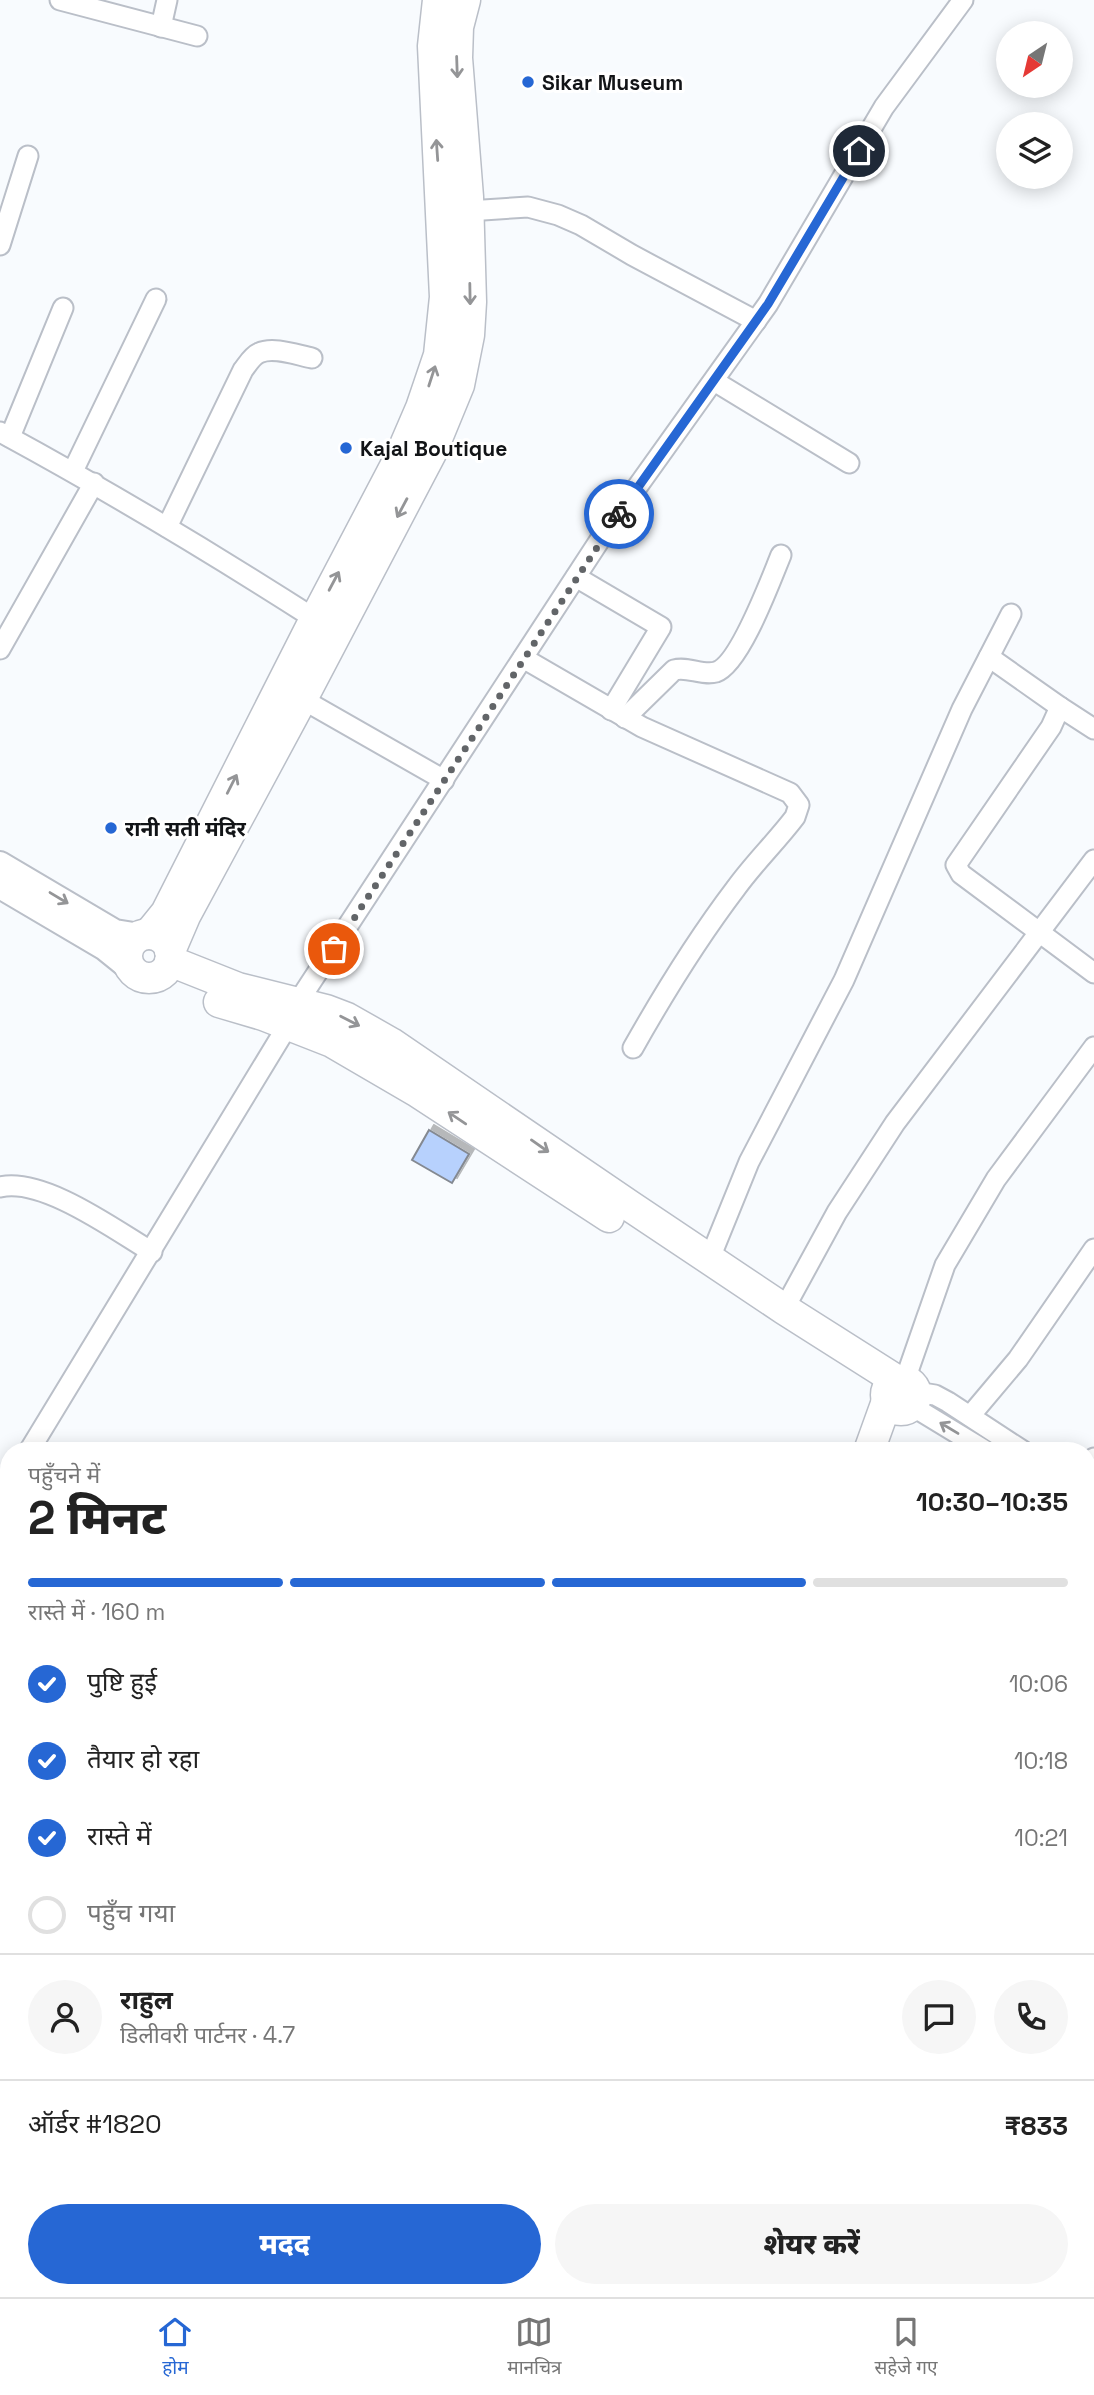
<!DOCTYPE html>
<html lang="hi">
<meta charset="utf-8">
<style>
:root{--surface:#fff;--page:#f6f6f6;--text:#222;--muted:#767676;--line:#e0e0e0;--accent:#2667d4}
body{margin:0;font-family:"Space Grotesk","Noto Sans Devanagari",sans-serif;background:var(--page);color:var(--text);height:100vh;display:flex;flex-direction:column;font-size:26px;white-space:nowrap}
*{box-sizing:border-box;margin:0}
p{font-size:23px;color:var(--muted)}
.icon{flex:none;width:38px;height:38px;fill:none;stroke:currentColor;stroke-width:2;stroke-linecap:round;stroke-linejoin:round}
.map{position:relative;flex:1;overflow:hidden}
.sheet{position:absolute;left:0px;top:1442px;width:1096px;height:856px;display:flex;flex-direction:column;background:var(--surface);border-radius:28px 28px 0 0;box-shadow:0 4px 18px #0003}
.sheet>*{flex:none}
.needle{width:46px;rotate:215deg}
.controls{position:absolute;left:996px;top:21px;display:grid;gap:14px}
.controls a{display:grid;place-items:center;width:77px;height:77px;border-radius:50%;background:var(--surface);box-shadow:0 4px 18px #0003;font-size:35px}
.pin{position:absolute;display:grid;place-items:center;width:60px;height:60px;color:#fff;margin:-30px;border:4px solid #fff;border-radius:50%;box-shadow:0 2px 7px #0007}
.courier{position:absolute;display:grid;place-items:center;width:70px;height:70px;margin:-35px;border:5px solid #2667d4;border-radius:50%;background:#fff;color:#222;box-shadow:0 2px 9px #0007}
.summary em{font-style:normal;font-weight:800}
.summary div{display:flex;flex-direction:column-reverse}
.summary{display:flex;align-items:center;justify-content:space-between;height:119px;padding:0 28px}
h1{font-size:46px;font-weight:800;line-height:52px}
.bar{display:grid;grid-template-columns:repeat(4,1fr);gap:10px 7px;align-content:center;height:84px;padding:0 28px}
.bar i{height:9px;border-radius:5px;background:var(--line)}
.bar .active{background:var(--accent)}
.bar p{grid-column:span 4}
.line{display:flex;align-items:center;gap:18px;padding:0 28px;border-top:2px solid var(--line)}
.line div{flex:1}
.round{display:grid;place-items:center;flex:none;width:74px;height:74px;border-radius:37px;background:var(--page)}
ol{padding:0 28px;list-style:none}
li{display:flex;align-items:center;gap:21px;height:77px}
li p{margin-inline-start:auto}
li .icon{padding:7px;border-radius:50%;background:var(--accent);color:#fff;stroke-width:4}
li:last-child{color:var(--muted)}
li i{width:38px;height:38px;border:4px solid var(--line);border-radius:50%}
.primary-button{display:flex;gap:14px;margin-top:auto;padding:14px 28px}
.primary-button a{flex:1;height:80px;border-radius:42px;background:var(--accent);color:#fff;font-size:28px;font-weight:800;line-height:80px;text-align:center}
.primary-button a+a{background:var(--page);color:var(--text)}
.dock{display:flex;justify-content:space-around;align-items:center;height:98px;border-top:2px solid var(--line);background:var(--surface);font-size:19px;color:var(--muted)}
.dock a{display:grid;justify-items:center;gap:4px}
.dock .active{color:var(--accent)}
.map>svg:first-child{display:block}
.building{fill:#b7d1fd;stroke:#848991;stroke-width:2;filter:url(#shadow)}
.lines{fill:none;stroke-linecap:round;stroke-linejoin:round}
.minor-casing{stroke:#babfc8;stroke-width:23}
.tertiary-casing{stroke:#babfc8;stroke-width:28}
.primary-casing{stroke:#babfc8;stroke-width:33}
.minor{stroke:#fff;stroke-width:19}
.tertiary{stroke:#fff;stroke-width:24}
.primary{stroke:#fff;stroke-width:30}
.oneway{stroke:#949597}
.done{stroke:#626568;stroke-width:7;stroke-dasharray:0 12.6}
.route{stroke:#2667d4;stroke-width:9}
.poi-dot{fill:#2667d4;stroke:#fff;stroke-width:2.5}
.labels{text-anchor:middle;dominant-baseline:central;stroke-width:6;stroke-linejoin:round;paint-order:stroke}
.poi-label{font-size:21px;font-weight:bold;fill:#121417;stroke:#fff;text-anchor:start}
</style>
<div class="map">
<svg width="1094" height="2297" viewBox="0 0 1094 2297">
<defs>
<filter id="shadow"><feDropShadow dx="5" dy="-5" stdDeviation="0" flood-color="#0004"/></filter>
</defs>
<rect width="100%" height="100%" fill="#f8fbfe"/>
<path class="building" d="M429 1130 469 1154 452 1183 412 1160Z"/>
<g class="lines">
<g class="minor-casing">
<g id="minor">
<path d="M60 0 197 36"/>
<path d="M161 27 167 0"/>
<path d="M468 211 528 207 558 215 581 225 632 255 756 321"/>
<path d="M0 245 28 156"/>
<path d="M714 381 849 463"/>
<path d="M0 432C107 490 212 553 315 619"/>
<path d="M10 437 63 308"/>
<path d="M73 471 156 299"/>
<path d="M167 527 243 370C247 365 252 356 259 353 273 346 297 355 312 358"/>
<path d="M576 577 661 627 611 710"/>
<path d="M0 649 94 483"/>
<path d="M989 657 1060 707"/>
<path d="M523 658 642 727 790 793 799 805 795 817C776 842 754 863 736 888 698 938 664 993 633 1048"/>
<path d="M302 699 444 780"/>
<path d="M625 718 674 670C688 666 702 676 716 672 740 664 771 579 781 555"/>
<path d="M1094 729 1060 707 1051 727 956 865 961 874 1094 973"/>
<path d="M0 1187C43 1177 115 1230 152 1252"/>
<path d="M710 1258 749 1162 844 980 962 709 1011 614"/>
<path d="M784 1309 837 1212 895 1123 1094 860"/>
<path d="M905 1380 945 1265 996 1179 1094 1047"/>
<path d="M916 1392 935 1395 948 1402 1023 1451"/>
<path d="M912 1406 986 1451"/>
<path d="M970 1416 1018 1359 1094 1249"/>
<path d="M29 1451 288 1025 298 1002 605 532 768 304 884 107 963 0"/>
<path d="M1087 1469 1094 1458"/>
<path d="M1087 1494 1094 1499"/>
<path d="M0 1496 9 1483"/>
<path d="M0 1511 9 1518"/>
<path d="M1087 1515 1094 1520"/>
<path d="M1087 1710 1094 1699"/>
<path d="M1087 1799 1094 1804"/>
<path d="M1087 1952 1094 1941"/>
<path d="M0 1992 9 1961"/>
<path d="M0 2009 9 2021"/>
<path d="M1087 2066 1094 2071"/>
<path d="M1087 2218 1094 2208"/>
<path d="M0 2252 9 2238"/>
<path d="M1087 2287 1094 2292"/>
<path d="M603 2289 614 2297"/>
<path d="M709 2289 721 2297"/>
<path d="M916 2289 914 2294 917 2297"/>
<path d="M833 2297 838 2289"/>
</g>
</g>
<g class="tertiary-casing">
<g id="tertiary">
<path d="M0 864 115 932 140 936"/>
<path d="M0 886 105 948 131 969"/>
</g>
</g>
<g class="primary-casing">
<g id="primary">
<path d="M149 934 166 913 315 619 399 459 421 408 439 355 445 297 433 46 438 0"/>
<circle cx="149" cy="956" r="22"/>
<path d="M170 951 185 916 302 699 431 453 459 385 469 335 471 302 468 197 457 58 458 27 465 0"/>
<path d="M170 961 238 988 326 1010 347 1018 391 1043 630 1206 784 1309 896 1380"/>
<path d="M219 1002 263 1015 332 1042 416 1091 609 1217"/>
<circle cx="901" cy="1395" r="15"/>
<path d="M869 1451 887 1401"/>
<path d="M319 2297 324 2289"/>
<path d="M351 2297 357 2289"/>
</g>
</g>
<use href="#minor" class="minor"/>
<use href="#tertiary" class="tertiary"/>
<use href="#primary" class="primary"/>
</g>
<defs><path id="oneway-shaft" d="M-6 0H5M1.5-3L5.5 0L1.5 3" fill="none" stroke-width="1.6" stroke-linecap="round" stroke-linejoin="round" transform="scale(1.75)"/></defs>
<g class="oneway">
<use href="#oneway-shaft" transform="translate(457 67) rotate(88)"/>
<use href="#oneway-shaft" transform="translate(437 150) rotate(-94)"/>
<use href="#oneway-shaft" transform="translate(470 294) rotate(89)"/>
<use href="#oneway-shaft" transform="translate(432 376) rotate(-72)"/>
<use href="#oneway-shaft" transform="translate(402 508) rotate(118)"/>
<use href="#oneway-shaft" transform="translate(334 581) rotate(-62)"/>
<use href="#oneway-shaft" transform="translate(232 784) rotate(-63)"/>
<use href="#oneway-shaft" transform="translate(59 898) rotate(31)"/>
<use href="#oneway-shaft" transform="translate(350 1021) rotate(27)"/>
<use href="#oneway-shaft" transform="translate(457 1118) rotate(-146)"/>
<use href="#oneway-shaft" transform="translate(540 1146) rotate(35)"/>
<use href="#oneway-shaft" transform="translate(949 1428) rotate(-149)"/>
</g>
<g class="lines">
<path class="done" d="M334 949 619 514"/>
<path class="route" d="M619 514 768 304 859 151"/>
</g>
<g class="poi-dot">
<circle cx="528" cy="82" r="7"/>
<circle cx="346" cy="448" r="7"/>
<circle cx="111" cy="828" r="7"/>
</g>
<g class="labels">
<g class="poi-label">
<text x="542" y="82">Sikar Museum</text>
<text x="360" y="448">Kajal Boutique</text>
<text x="125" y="828">रानी सती मंदिर</text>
</g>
</g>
</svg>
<div class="controls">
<a><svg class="needle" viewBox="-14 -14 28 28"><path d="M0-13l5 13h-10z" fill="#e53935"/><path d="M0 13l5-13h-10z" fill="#767676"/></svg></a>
<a><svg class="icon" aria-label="layers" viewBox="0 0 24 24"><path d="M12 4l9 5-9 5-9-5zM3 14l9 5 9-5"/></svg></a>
</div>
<div class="pin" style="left:334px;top:949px;background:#ea580c"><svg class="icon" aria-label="bag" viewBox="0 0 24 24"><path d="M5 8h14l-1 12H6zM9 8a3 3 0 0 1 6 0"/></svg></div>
<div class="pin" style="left:859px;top:151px;background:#1f2937"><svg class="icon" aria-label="home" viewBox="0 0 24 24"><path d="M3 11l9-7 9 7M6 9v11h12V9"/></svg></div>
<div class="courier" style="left:619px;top:514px"><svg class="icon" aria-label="bike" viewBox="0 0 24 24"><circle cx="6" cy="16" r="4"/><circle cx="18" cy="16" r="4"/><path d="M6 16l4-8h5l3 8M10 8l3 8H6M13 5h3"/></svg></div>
<section class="sheet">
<div class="summary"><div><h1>2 मिनट</h1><p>पहुँचने में</p></div><em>10:30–10:35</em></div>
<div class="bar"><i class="active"></i><i class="active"></i><i class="active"></i><i></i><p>रास्ते में · 160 m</p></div>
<ol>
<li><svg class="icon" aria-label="check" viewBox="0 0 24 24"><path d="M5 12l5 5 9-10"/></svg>पुष्टि हुई<p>10:06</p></li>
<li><svg class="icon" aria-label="check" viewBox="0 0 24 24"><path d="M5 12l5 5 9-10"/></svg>तैयार हो रहा<p>10:18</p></li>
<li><svg class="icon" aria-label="check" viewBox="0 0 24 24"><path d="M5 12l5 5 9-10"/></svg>रास्ते में<p>10:21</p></li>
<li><i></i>पहुँच गया</li>
</ol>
<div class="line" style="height:126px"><a class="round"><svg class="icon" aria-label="person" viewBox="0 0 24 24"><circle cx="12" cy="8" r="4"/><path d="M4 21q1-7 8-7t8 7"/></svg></a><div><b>राहुल</b><p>डिलीवरी पार्टनर · 4.7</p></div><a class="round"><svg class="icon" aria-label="chat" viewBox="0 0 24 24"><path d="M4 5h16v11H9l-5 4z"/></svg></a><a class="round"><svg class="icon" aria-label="phone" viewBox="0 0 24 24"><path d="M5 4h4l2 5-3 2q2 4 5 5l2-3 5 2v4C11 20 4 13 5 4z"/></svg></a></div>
<div class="line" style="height:91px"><div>ऑर्डर #1820</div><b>₹833</b></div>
<div class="primary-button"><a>मदद</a><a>शेयर करें</a></div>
</section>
</div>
<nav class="dock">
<a class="active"><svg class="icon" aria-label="home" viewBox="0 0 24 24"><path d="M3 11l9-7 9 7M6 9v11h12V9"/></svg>होम</a>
<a><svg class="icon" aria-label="map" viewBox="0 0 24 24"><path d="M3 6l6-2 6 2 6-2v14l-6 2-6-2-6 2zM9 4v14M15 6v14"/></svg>मानचित्र</a>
<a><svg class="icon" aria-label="saved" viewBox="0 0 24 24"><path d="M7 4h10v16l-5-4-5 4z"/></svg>सहेजे गए</a>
</nav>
